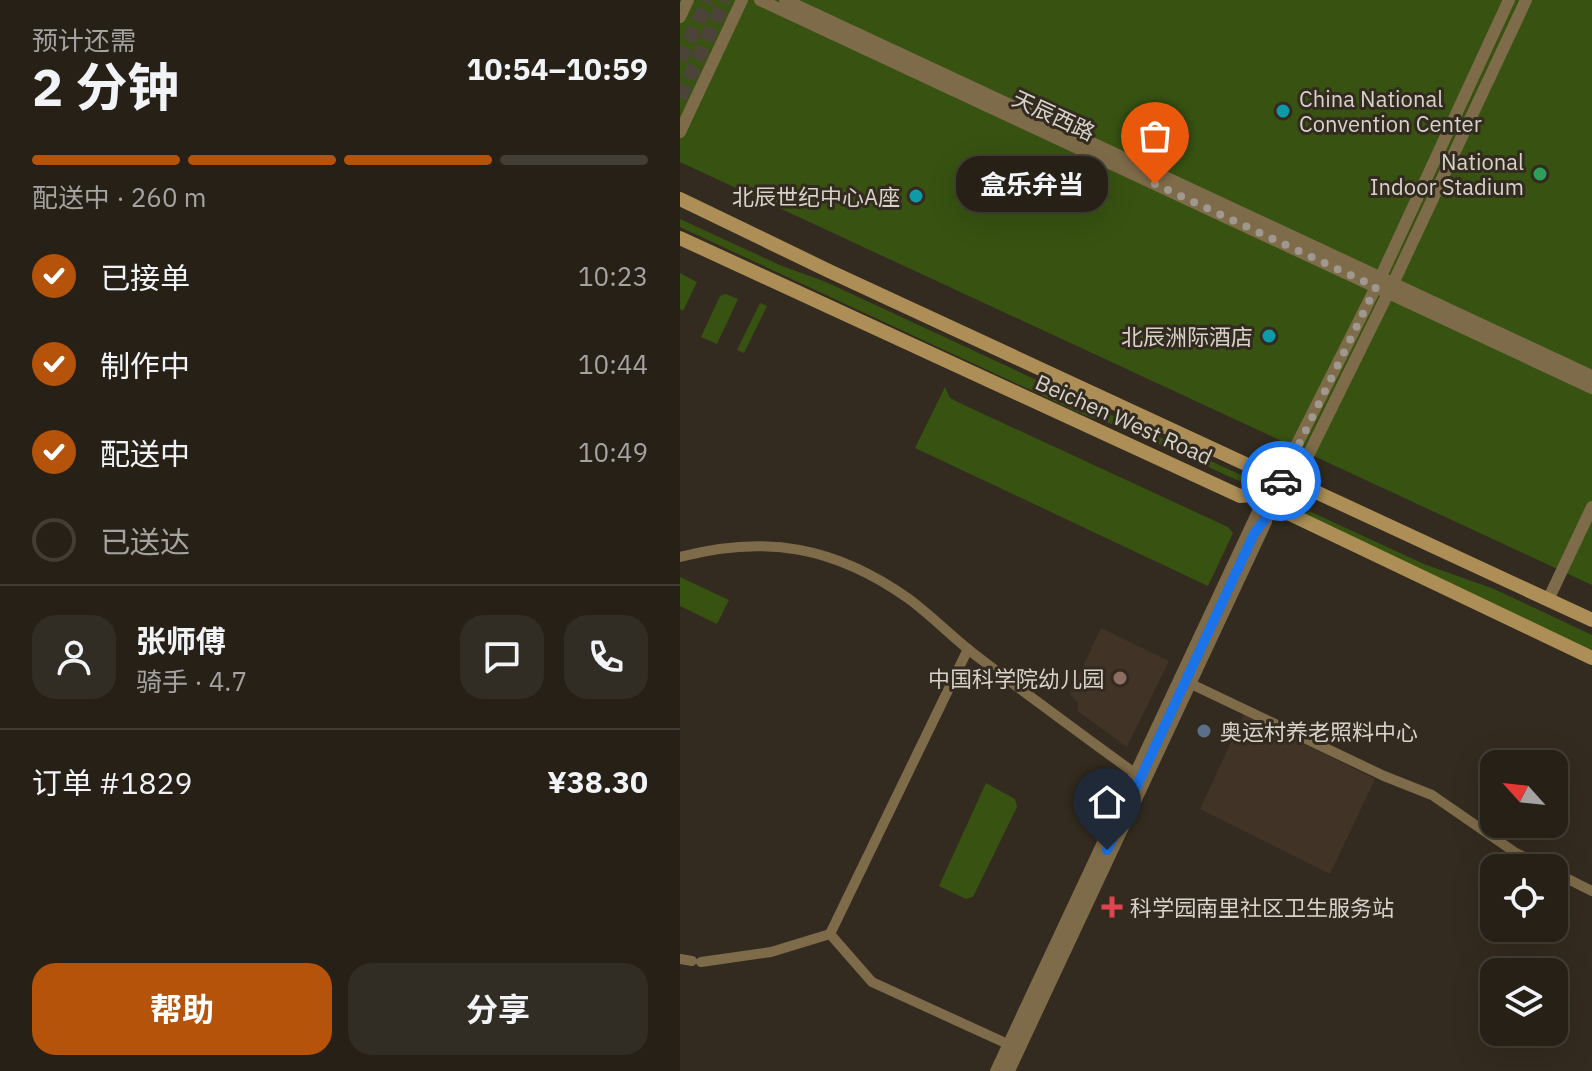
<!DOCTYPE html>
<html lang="zh">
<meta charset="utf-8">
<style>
:root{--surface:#262017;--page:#322d24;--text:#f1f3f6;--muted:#a4a3a1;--line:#423e36;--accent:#b45309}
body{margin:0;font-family:"IBM Plex Sans","Noto Sans SC",sans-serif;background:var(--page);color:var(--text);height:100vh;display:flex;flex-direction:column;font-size:30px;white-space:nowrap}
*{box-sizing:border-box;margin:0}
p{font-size:26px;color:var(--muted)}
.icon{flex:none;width:44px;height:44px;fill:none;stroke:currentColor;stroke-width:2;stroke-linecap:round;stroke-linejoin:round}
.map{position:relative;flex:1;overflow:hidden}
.side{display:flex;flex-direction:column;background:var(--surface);width:680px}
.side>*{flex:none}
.needle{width:52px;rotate:297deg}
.buttons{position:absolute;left:800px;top:750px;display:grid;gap:16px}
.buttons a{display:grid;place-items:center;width:88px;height:88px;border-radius:16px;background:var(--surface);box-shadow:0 8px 32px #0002,0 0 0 2px var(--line);font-size:40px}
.pin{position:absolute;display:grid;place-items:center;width:68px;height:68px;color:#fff;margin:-82px -34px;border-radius:50% 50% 50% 0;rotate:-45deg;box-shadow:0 0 8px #0007}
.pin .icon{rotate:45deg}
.courier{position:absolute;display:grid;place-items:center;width:80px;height:80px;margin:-40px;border:6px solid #1a73e8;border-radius:50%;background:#fff;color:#222;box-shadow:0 2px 10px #0007}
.bubble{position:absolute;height:56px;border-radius:24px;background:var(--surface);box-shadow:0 8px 32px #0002,0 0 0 2px var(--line);font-size:26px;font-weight:700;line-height:56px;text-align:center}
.headline em{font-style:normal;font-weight:700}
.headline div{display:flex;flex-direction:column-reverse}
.headline{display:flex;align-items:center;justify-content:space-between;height:136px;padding:0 32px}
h1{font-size:52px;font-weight:700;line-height:60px}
.bar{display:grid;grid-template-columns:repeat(4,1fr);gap:12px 8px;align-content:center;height:96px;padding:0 32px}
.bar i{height:10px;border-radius:6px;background:var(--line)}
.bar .current{background:var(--accent)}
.bar p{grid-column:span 4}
.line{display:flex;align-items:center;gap:20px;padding:0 32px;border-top:2px solid var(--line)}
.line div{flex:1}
.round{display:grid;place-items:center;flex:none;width:84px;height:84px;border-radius:24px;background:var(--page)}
ol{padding:0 32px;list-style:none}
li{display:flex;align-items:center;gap:24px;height:88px}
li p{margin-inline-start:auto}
li .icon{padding:8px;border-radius:50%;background:var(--accent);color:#fff;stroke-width:4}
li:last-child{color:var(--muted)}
li i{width:44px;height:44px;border:4px solid var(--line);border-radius:50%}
.cta{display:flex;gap:16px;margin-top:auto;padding:16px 32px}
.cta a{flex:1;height:92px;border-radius:24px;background:var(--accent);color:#fff;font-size:32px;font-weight:700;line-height:92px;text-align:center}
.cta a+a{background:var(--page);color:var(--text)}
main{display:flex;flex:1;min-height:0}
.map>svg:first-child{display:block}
.education{fill:#423327}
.green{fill:#375211}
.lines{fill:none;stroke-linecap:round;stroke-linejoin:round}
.secondary-tunnel{stroke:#4c4439;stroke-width:14;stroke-dasharray:14 7;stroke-linecap:butt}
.minor{stroke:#7e6b49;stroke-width:10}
.tertiary{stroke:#7e6b49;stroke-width:12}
.secondary{stroke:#ac8e56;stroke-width:14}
.done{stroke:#9e988e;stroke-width:8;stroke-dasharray:0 14.4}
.route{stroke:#1a73e8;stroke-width:10}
.culture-dot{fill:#0f9aa8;stroke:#332b1f;stroke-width:3}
.leisure-dot{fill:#2e9e5b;stroke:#332b1f;stroke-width:3}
.education-dot{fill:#8d6e63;stroke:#332b1f;stroke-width:3}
.service-dot{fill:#5c6f8a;stroke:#332b1f;stroke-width:3}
.health-dot{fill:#e0444e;stroke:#332b1f;stroke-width:3}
.labels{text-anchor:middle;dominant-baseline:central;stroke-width:6;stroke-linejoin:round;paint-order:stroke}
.poi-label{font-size:22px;fill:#d7d2ca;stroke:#332b1f;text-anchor:end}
.street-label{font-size:22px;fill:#d7d2ca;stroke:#332b1f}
</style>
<main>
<section class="side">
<div class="headline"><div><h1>2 分钟</h1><p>预计还需</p></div><em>10:54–10:59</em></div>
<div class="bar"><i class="current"></i><i class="current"></i><i class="current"></i><i></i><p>配送中 · 260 m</p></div>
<ol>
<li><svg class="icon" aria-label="check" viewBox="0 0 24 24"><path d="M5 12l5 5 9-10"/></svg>已接单<p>10:23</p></li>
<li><svg class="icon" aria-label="check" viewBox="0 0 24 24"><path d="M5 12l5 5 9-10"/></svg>制作中<p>10:44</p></li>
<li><svg class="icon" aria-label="check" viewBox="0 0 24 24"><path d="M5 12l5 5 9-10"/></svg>配送中<p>10:49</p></li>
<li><i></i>已送达</li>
</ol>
<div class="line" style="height:144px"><a class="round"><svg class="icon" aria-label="person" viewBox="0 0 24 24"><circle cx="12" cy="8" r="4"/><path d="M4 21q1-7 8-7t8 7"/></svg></a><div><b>张师傅</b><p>骑手 · 4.7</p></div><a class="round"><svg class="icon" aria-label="chat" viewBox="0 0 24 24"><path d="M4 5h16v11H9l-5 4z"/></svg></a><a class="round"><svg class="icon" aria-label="phone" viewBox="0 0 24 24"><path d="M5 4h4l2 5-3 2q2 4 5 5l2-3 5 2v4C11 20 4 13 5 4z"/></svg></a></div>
<div class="line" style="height:104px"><div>订单 #1829</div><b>¥38.30</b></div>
<div class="cta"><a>帮助</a><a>分享</a></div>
</section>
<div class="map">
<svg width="912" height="1071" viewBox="0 0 912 1071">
<rect width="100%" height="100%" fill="#332b1f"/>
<g class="education">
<path d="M421 628 489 661 447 747 398 711V703L390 694Z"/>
<path d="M564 714 695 779 650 874 520 809Z"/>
</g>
<g class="green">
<path d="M0 0H912V585L0 162Z"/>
<path d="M0 219 102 266 146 282 563 476V479L559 481 444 428 404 415 0 227Z"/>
<path d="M0 273 17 282 3 311 0 309Z"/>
<path d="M46 294 58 299 37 344 21 337 40 296Z"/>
<path d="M80 303 87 306 64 353 57 350Z"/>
<path d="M265 387 270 398 284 405 548 527 553 533 528 586 235 448Z"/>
<path d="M629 511 744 564 814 589 912 635V651L624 515Z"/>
<path d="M0 577 49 600 37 624 0 606Z"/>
<path d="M306 783 335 799 337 807 293 897 286 899 259 886Z"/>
</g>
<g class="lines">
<g class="secondary-tunnel">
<path d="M0 60 28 0"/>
<path d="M0 98 45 0"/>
</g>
<g class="minor">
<path d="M0 557C86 534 156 547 229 599 252 616 272 637 294 654 349 696 405 737 460 777"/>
<path d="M509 683 704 776 752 795 836 853 867 868"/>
<path d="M874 872 912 891"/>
<path d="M150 934 288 649"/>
<path d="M0 959 12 961"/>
<path d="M21 962 91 952 150 934 192 982 332 1046"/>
<path d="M315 1071 595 473"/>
<path d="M330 1071 587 522"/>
</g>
<g class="tertiary">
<path d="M80 0 912 388"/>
<path d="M105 0 912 376"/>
<path d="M0 17 8 0"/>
<path d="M0 132 62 0"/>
<path d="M595 503 607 464 696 287 829 0"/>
<path d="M868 600 912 507"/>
<path d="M323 1071 574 534 615 482 717 275 846 0"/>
</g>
<g class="secondary">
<path d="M0 199 149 271 570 466 583 467 595 473 912 620"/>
<path d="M0 238 560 496 570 495 912 658"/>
</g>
</g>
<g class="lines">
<path class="done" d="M475 184 696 287 601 481"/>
<path class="route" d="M427 850 574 534 595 506 601 481"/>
</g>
<g class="culture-dot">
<circle cx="603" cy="111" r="8"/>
<circle cx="236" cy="196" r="8"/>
<circle cx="589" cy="336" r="8"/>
</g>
<circle class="leisure-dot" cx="860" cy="174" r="8"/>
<circle class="education-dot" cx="440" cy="678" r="8"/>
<circle class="service-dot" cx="524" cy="731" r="8"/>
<path class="health-dot" d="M428 895h8v8h8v8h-8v8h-8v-8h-8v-8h8z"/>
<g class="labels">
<g class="poi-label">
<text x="619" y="98" text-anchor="start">China National<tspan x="619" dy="25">Convention Center</tspan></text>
<text x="844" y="161">National<tspan x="844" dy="25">Indoor Stadium</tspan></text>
<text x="220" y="196">北辰世纪中心A座</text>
<text x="573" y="336">北辰洲际酒店</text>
<text x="424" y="678">中国科学院幼儿园</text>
<text x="540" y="731" text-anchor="start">奥运村养老照料中心</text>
<text x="450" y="907" text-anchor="start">科学园南里社区卫生服务站</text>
</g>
<g class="street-label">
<text transform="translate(374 115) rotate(25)">天辰西路</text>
<text transform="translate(444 419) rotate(24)">Beichen West Road</text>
</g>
</g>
</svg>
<div class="buttons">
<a><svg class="needle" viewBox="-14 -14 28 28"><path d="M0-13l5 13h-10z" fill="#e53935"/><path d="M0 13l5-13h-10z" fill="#a4a3a1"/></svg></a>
<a><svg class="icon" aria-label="locate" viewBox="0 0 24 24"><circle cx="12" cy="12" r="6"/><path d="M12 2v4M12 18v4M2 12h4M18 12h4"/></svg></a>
<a><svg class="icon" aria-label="layers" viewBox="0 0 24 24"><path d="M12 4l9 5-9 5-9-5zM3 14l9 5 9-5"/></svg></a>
</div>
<div class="pin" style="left:475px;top:184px;background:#ea580c"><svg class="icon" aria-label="bag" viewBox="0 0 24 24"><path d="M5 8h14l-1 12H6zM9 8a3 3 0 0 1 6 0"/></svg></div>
<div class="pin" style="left:427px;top:850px;background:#1f2937"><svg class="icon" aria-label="home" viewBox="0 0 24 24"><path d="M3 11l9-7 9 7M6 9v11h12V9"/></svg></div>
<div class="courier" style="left:601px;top:481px"><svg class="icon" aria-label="car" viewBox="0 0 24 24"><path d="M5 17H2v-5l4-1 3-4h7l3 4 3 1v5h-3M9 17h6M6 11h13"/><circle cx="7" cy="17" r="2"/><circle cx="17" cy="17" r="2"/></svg></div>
<div class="bubble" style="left:276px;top:156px;width:152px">盒乐弁当</div>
</div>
</main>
